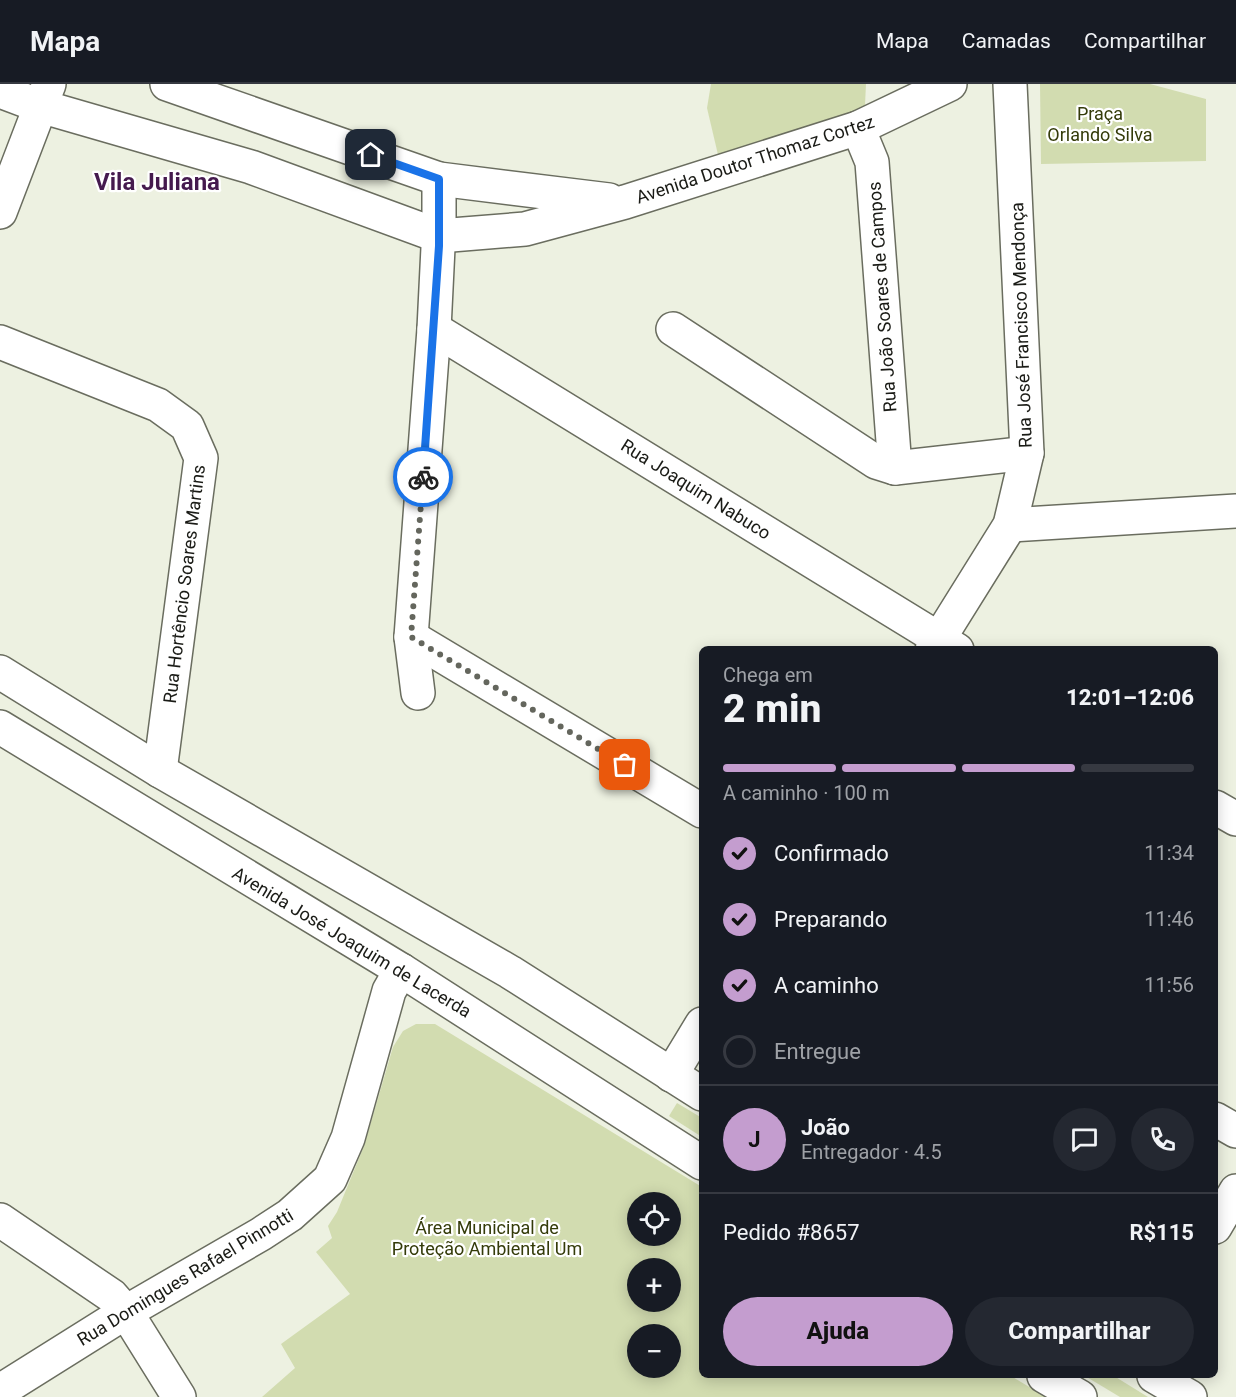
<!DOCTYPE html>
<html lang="pt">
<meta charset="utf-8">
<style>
:root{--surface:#171b24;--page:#242831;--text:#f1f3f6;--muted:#9ea1a6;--line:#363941;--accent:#c49dcf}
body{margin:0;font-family:Roboto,sans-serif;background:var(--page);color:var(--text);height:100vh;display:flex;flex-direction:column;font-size:22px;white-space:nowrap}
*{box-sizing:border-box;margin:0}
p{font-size:20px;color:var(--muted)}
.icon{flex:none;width:33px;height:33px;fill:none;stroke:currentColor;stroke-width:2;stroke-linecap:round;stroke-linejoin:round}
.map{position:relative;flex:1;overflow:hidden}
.drawer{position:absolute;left:699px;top:562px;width:519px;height:732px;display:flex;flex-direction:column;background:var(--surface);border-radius:9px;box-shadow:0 3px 15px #0003}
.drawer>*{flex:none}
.controls{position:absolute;left:627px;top:1108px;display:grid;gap:12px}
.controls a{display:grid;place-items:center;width:54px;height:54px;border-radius:50%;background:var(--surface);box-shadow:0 3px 15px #0003;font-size:30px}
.pin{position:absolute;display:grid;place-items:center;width:51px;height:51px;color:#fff;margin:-26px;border-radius:12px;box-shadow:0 3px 9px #0006}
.courier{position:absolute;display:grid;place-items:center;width:60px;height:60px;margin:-30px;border:4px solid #1a73e8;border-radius:50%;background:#fff;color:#222;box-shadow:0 2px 8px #0007}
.head em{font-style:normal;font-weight:800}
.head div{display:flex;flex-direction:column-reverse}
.head{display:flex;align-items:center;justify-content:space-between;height:102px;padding:0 24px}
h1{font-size:39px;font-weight:800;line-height:45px}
.bar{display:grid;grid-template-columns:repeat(4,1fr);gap:9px 6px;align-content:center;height:72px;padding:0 24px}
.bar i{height:8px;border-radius:4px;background:var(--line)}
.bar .active{background:var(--accent)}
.bar p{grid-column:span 4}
.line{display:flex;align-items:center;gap:15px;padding:0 24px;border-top:2px solid var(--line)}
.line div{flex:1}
.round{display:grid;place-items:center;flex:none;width:63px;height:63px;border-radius:32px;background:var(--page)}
ol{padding:0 24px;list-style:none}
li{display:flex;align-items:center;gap:18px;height:66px}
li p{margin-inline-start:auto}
li .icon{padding:6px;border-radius:50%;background:var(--accent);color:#111;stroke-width:4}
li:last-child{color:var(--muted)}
li i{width:33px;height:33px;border:3px solid var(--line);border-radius:50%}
.action{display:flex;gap:12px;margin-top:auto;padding:12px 24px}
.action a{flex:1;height:69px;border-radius:36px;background:var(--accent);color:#111;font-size:24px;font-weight:800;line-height:69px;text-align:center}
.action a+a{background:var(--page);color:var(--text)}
header{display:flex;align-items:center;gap:36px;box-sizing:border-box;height:84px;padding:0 30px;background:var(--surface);border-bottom:2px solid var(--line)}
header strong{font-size:28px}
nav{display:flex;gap:33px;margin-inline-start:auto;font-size:21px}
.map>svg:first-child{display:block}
.green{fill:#d2dcb0;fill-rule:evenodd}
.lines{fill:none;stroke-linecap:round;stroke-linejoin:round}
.minor-casing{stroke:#6a6d5f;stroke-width:36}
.major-casing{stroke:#6a6d5f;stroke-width:36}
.minor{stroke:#fff;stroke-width:33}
.major{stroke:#fff;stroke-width:33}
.done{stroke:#64665d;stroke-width:6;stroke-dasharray:0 10.8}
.route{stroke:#1a73e8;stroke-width:8}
.labels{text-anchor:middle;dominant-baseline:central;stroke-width:4.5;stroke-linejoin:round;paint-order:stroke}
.park-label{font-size:18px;fill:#343b09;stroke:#fff}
.street-label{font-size:18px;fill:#1a1b16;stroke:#fff}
.district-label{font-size:24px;font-weight:bold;fill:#451a4e;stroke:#fff}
</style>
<header>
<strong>Mapa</strong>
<nav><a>Mapa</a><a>Camadas</a><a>Compartilhar</a></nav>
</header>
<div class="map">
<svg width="1236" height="1313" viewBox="0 0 1236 1313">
<rect width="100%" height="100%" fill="#edf1e1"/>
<g class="green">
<path d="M711 0H866L865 21 850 38 719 75 707 24Z"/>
<path d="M1040 0H1150L1206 15V77L1041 80Z"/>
<path d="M416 940H435L702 1103V1292H1011L1046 1313H262L295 1284 281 1260 350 1210 316 1168 332 1154 328 1142 337 1128 364 1062 393 963 403 947ZM638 1119H670V1152H638ZM638 1185H670V1218H638ZM638 1251H670V1284H638Z"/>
<path d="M677 1019 702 1034V1053L669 1032Z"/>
<path d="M1085 1292H1114L1148 1313H1120Z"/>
</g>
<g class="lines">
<g class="minor-casing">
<g id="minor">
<path d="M167 0 439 95 609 116"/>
<path d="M0 7 40 22 251 83 439 152 525 145 625 118 858 44 950 0"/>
<path d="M858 44 872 78 895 384"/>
<path d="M0 128 49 0"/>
<path d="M434 245 957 566"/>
<path d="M673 245 876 378 895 384 1027 369"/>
<path d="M0 258 158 321 187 342 201 374 160 687"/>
<path d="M1010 441 1236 427"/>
<path d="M411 553 702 727"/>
<path d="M932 566 1010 441 1027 369 1010 0"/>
<path d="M418 609 411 553 434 245 439 143V95"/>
<path d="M1215 723 1236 735"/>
<path d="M671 991 702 940"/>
<path d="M1215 1035 1236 1047"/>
<path d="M0 1136 112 1212 126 1228 179 1313"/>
<path d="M1215 1143 1236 1107"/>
<path d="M0 1307 126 1228 261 1150 290 1131 330 1095 348 1054 389 907 401 886"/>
</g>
</g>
<g class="major-casing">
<g id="major">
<path d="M0 588 160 687 510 888 702 1010"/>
<path d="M0 643 401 886 702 1079"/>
<path d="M1044 1292 1080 1313"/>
<path d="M1154 1292 1190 1313"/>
</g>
</g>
<use href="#minor" class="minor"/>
<use href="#major" class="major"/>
</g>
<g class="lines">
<path class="done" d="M423 393 411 553 625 681"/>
<path class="route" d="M371 71 439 95V162L423 393"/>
</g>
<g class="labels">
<g class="park-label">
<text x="1100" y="29">Praça<tspan x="1100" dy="21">Orlando Silva</tspan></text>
<text x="487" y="1143">Área Municipal de<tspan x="487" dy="21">Proteção Ambiental Um</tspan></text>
</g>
<g class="street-label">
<text transform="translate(755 75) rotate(-18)">Avenida Doutor Thomaz Cortez</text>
<text transform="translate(882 213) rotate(-94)">Rua João Soares de Campos</text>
<text transform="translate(1021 241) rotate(-92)">Rua José Francisco Mendonça</text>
<text transform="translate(696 405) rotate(32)">Rua Joaquim Nabuco</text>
<text transform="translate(184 500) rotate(-83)">Rua Hortêncio Soares Martins</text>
<text transform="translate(352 858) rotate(31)">Avenida José Joaquim de Lacerda</text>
<text transform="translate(185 1193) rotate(-31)">Rua Domingues Rafael Pinnotti</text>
</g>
<g class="district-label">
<text x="157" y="98">Vila Juliana</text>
</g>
</g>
</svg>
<div class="controls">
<a><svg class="icon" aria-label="locate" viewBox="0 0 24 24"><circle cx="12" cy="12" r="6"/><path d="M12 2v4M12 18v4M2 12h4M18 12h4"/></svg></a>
<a>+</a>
<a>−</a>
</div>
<div class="pin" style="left:625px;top:681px;background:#ea580c"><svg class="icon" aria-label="bag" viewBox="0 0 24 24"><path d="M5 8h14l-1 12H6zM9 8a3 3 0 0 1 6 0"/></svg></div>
<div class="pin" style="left:371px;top:71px;background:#1f2937"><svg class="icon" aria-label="home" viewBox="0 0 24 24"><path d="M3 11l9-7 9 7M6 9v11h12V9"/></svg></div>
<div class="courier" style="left:423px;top:393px"><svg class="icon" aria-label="bike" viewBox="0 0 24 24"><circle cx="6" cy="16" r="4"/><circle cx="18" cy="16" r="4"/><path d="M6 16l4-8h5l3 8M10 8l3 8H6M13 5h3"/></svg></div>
<section class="drawer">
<div class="head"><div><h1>2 min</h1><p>Chega em</p></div><em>12:01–12:06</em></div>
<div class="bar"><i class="active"></i><i class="active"></i><i class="active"></i><i></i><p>A caminho · 100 m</p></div>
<ol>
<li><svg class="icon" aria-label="check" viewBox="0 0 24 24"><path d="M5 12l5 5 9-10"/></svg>Confirmado<p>11:34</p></li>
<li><svg class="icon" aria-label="check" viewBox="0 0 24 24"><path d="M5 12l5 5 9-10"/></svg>Preparando<p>11:46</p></li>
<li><svg class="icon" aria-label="check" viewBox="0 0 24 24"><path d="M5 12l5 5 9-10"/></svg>A caminho<p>11:56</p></li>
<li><i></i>Entregue</li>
</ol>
<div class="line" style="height:108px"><b class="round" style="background:var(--accent);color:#111">J</b><div><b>João</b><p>Entregador · 4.5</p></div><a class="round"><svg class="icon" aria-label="chat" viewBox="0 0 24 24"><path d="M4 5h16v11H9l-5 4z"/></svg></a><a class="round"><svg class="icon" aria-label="phone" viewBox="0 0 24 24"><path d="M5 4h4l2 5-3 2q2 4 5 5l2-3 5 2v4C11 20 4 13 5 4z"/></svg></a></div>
<div class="line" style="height:78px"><div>Pedido #8657</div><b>R$115</b></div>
<div class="action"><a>Ajuda</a><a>Compartilhar</a></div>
</section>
</div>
